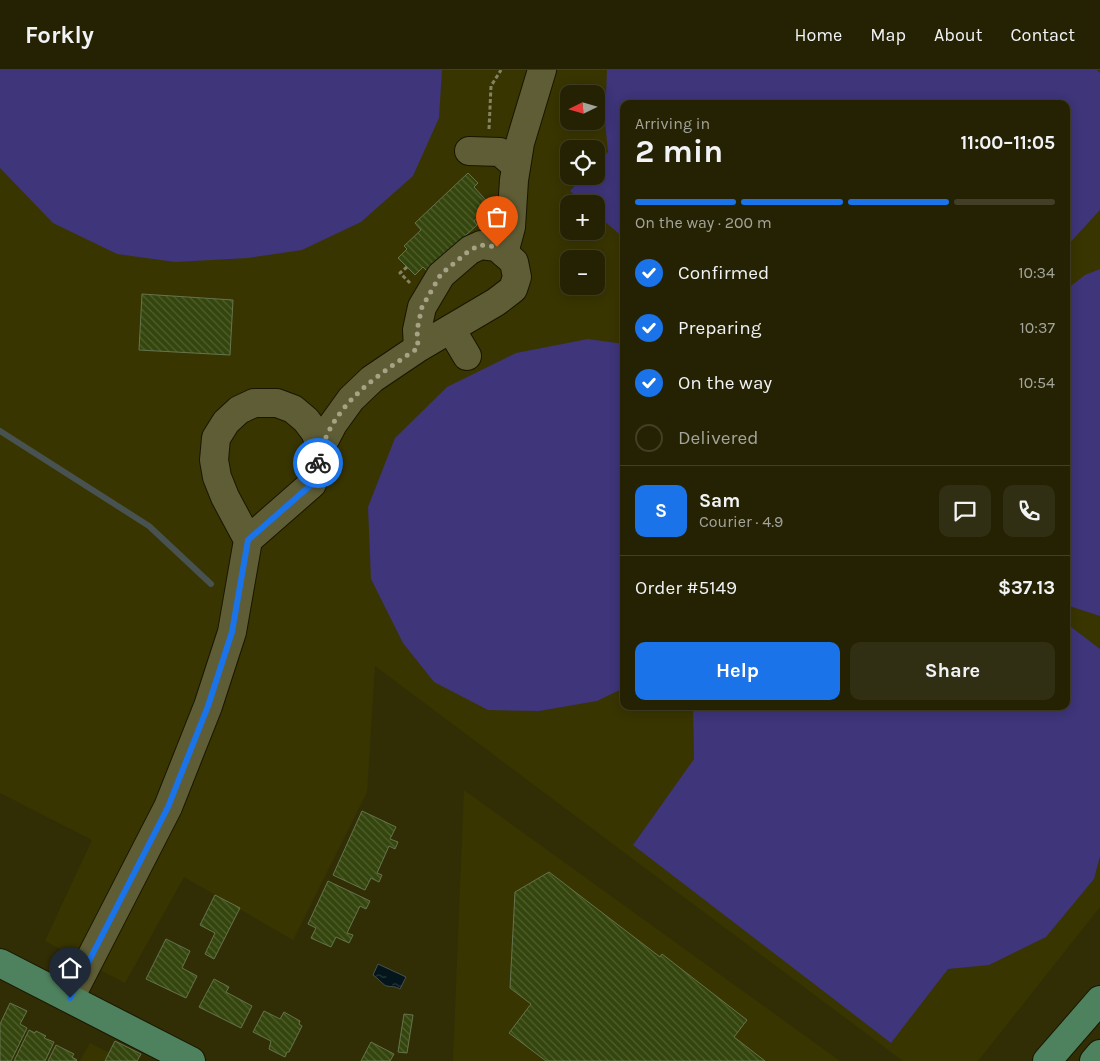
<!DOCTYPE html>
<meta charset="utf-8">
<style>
:root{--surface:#252204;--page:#312f13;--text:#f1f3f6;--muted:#a3a49a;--line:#423f26;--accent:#1a73e8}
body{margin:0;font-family:Karla,sans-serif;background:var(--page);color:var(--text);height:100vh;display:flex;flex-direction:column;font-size:19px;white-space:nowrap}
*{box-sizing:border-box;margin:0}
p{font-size:16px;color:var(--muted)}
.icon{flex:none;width:28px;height:28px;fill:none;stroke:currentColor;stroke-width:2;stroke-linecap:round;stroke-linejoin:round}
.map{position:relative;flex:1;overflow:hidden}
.sheet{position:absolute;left:620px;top:30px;width:450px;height:610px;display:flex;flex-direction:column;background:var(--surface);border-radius:10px;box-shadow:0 2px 12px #0003,0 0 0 1px var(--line)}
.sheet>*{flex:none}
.needle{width:32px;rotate:265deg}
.tools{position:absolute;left:560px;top:15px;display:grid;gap:10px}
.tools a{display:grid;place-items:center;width:45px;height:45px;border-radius:10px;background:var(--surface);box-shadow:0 2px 12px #0003,0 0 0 1px var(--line);font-size:25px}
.pin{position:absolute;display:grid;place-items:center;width:42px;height:42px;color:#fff;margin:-51px -21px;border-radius:50% 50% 50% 0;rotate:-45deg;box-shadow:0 0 5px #0007}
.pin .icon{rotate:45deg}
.courier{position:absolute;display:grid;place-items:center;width:50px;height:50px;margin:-25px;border:4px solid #1a73e8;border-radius:50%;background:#fff;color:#222;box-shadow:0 1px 6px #0007}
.headline em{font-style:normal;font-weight:700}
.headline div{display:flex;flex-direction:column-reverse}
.headline{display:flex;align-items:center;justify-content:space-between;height:85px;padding:0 15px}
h1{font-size:32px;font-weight:700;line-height:38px}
.bar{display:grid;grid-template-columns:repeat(4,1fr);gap:8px 5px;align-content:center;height:60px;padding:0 15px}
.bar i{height:6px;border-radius:4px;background:var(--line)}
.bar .on{background:var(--accent)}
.bar p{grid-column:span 4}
.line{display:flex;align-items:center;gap:12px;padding:0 15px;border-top:1px solid var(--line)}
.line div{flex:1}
.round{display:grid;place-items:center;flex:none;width:52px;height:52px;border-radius:10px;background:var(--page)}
ol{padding:0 15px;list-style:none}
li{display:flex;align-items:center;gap:15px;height:55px}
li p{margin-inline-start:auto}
li .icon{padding:5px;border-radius:50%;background:var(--accent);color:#fff;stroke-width:4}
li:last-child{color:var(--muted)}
li i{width:28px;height:28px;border:2px solid var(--line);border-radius:50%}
.button{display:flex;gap:10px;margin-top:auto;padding:10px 15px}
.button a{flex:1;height:58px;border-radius:10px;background:var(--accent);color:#fff;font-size:20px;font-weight:700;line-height:58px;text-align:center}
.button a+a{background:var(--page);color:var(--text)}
header{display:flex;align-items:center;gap:30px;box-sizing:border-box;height:70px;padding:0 25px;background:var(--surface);border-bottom:1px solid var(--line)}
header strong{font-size:24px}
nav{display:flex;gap:28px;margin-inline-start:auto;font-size:18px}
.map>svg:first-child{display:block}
.built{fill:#393501;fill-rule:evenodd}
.grass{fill:#3e357a}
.water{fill:url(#water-ripples);stroke:#475251}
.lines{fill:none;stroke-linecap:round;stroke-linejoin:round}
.stream{stroke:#475251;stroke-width:6}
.building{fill:url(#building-back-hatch);stroke:#65744e}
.minor-casing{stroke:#181600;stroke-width:30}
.major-casing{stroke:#181600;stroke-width:30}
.path{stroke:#848363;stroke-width:3;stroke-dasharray:4 2.5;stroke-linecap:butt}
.minor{stroke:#5f5d35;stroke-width:28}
.major{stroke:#4e815d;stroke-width:28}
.done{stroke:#a4a386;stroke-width:5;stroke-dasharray:0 9}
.route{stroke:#1a73e8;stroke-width:6}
</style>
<header>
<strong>Forkly</strong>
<nav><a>Home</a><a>Map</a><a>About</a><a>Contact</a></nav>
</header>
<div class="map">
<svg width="1100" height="991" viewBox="0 0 1100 991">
<defs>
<pattern id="water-ripples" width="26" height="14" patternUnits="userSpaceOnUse" patternTransform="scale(1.25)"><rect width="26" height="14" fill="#04151c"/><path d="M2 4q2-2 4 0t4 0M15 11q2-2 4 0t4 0" fill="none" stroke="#28373c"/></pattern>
<pattern id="building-back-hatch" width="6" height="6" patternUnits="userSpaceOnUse" patternTransform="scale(1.25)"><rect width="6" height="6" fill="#34460d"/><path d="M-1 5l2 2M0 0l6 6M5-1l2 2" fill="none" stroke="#51602f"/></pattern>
</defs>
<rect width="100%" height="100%" fill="#312e05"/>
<g class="built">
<path d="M0 0H1100V837L978 991H903L375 596 367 722 293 870 184 807 125 913 45 871 92 770 0 723ZM569 24H596V51H569ZM624 34H1066V636H624ZM569 79H596V106H569ZM569 134H596V161H569ZM569 189H596V216H569Z"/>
<path d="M464 720 840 991H453Z"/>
<path d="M90 973 125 991H80Z"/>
</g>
<g class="grass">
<path d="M0 0H442L439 48 413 106 361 152 302 180 248 188 175 192 117 184 53 153 0 98Z"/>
<path d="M607 0H1097L1100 3V140L1066 177V34H624V168L596 144V134H585L570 121 584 106H596V94L608 82 605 51Z"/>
<path d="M1100 199V546L1066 535V220L1085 205Z"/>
<path d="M588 269 624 274V618L597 631 539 641 488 640 434 612 403 573 371 509 368 437 395 368 447 317 516 283Z"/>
<path d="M1066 553 1100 579V786L1094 809 1046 867 989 895 948 899 891 973 633 775 694 689 693 636H1066Z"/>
</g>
<path class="water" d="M378 894 406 907 400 919C395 916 392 917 387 916 384 916 378 908 373 905Z"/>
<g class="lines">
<path class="stream" d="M0 361 149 456 211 514"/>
</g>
<g class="building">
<path d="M468 103 478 113 474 117 491 136 474 151 477 155 427 201 423 197 415 205 398 188 407 179 404 176 421 160 415 153Z"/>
<path d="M142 224 233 230 230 285 139 280Z"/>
<path d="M362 741 396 757 390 769 398 772 395 779 389 776 377 803 382 805 379 812 371 808 365 820 333 805Z"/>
<path d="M549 802 660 887 662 884 747 950 734 967 765 991H546L509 963 531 934 510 918 515 822Z"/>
<path d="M328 811 370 831 366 839 360 836 347 863 353 865 349 873 336 867 331 877 311 868 316 858 308 854Z"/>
<path d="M215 825 240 838 214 889 205 884 215 863 200 855Z"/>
<path d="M166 869 190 881 182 898 197 906 186 928 146 909Z"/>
<path d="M214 909 229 917 226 922 252 936 241 958 199 937Z"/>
<path d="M10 933 27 941 20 954 27 958 11 991H0V954Z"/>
<path d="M264 941 280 949 284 942 300 951 299 954 302 956 289 982H287L285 987 269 979 271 971 253 962Z"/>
<path d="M404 944 413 945 407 983 398 982Z"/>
<path d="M29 960 35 963 36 961 46 966 44 968 54 972 45 991H14Z"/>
<path d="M115 971 141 984 137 991H105Z"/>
<path d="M371 972 394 984 390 991H361Z"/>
<path d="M56 975 74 984 72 987 77 990 76 991H48Z"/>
</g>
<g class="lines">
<g class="minor-casing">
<g id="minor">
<path d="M469 81 500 82 516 96"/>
<path d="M504 183 511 157 514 110 520 73 542 0"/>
<path d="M451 259 467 286"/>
<path d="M248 470 312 414 318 395 321 377 333 354 351 329 372 309 418 278 417 260 422 237 441 205 470 180 481 175 497 177 514 192 517 207 513 219 496 232 418 278"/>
<path d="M70 928 168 737 208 636 232 562 248 470 225 427 217 407 214 390 216 368 226 352 239 340 254 333H277L293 339 306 350 315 362 321 377"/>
</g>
</g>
<g class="major-casing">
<g id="major">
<path d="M0 893 191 991"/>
<path d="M1047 991 1100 930"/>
<path d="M1094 991 1100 984"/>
</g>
</g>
<g class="path">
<path d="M489 59 491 16 501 0"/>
<path d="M407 197 400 203 410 213"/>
</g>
<use href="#minor" class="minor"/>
<use href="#major" class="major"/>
</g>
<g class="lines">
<path class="done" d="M318 393C329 336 374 308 418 278L417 260 422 237 441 204 470 180 481 175 497 177"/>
<path class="route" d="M70 928 168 737 208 636 232 562 248 470 312 414 318 393"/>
</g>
</svg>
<div class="tools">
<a><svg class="needle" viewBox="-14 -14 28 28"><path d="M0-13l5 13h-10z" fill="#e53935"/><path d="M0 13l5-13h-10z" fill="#a3a49a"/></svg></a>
<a><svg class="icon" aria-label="locate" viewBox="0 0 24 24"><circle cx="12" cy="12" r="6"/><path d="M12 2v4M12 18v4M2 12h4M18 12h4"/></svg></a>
<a>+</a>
<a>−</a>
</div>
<div class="pin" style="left:497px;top:177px;background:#ea580c"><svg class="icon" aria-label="bag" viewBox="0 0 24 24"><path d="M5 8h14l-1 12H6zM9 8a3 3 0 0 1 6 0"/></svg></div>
<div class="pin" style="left:70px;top:928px;background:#1f2937"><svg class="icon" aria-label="home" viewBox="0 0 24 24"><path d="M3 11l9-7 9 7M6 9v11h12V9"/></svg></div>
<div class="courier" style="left:318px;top:393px"><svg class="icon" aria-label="bike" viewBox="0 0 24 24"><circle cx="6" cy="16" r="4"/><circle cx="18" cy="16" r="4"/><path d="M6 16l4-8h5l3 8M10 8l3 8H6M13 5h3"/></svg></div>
<section class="sheet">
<div class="headline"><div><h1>2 min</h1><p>Arriving in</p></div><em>11:00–11:05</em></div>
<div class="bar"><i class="on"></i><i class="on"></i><i class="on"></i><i></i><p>On the way · 200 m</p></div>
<ol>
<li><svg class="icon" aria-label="check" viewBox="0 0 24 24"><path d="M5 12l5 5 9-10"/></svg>Confirmed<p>10:34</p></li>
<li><svg class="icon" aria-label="check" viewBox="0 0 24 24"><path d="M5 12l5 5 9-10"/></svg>Preparing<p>10:37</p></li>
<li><svg class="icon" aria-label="check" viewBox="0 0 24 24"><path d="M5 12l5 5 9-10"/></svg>On the way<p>10:54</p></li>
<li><i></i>Delivered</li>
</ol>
<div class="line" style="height:90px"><b class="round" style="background:var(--accent);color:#fff">S</b><div><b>Sam</b><p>Courier · 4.9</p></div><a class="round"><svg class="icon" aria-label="chat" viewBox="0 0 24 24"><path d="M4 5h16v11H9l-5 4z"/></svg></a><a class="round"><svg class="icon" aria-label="phone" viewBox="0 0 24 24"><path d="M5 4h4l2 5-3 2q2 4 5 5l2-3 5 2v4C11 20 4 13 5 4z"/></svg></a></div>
<div class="line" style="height:65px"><div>Order #5149</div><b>$37.13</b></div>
<div class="button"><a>Help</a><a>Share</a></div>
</section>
</div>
